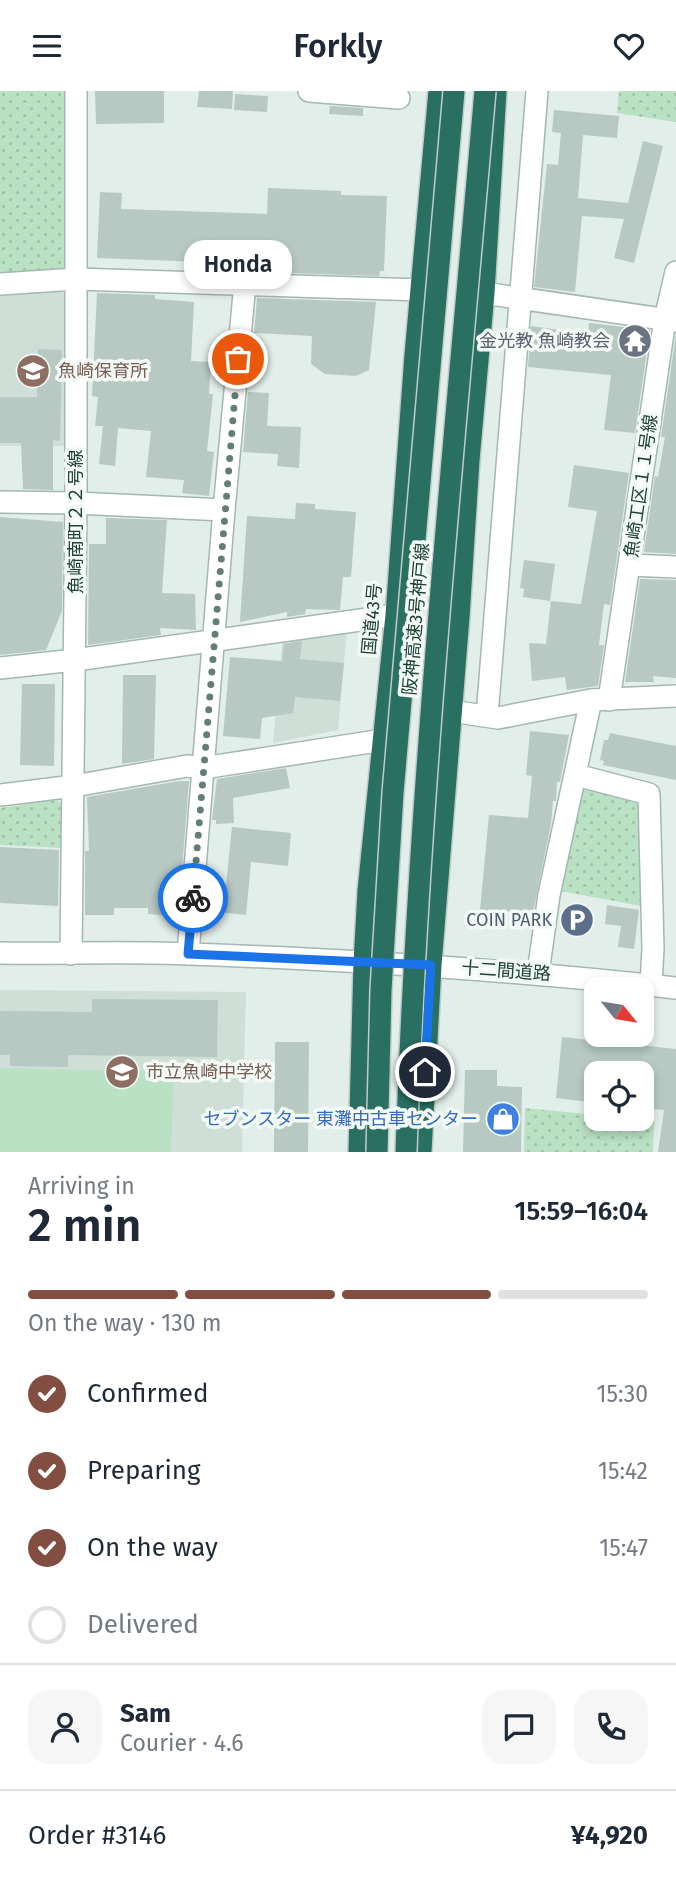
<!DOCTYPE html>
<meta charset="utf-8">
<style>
:root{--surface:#fff;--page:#f6f6f7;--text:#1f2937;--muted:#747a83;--line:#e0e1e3;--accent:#834e42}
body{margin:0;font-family:"Fira Sans","Noto Sans JP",sans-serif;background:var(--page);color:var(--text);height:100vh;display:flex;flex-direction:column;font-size:26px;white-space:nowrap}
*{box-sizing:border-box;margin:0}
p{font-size:23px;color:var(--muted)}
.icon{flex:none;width:38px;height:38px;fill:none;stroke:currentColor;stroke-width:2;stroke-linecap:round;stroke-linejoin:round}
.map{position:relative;height:1061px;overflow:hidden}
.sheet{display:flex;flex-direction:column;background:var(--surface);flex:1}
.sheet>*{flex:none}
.needle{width:46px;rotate:120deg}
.controls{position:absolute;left:584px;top:886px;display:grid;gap:14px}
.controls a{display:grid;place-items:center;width:70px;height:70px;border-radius:14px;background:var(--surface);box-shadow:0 4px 10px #0003;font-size:35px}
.pin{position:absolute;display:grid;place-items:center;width:60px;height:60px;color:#fff;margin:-30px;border:4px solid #fff;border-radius:50%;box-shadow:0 2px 7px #0007}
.courier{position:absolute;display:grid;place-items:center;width:70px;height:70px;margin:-35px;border:5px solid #1a73e8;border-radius:50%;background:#fff;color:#222;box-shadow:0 2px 9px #0007}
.bubble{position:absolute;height:49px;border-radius:21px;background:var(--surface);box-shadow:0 4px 10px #0003;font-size:23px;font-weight:600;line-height:49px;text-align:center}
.headline em{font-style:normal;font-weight:600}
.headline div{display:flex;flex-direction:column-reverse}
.headline{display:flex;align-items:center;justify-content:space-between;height:119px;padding:0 28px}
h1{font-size:46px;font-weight:600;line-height:52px}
.bar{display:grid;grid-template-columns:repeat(4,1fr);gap:10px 7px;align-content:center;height:84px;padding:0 28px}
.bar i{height:9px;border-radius:5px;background:var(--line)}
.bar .on{background:var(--accent)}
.bar p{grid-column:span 4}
.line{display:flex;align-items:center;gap:18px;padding:0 28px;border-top:2px solid var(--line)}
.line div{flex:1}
.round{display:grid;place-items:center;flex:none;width:74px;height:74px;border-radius:21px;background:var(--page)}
ol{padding:0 28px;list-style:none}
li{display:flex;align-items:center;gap:21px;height:77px}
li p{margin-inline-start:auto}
li .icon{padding:7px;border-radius:50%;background:var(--accent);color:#fff;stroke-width:4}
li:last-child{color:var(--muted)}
li i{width:38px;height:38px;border:4px solid var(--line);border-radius:50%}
header{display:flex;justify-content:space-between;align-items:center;height:91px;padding:0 28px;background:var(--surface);font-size:32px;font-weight:600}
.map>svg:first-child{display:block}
.built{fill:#d0ded8}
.park{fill:url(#park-dots)}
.garden{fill:#b9e1c4}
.building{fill:#b7c9c2}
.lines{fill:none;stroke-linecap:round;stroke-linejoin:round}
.minor-casing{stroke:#a4b7b0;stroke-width:24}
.highway-casing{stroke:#c1cac7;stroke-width:24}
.minor{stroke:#fff;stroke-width:21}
.highway{stroke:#297062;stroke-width:21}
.highway-bridge-casing{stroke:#c1cac7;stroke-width:24;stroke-linecap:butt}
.highway-bridge{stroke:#297062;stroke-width:21}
.done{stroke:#647e76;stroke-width:7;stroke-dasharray:0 12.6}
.route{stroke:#1a73e8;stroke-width:9}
.labels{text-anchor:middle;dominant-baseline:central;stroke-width:7;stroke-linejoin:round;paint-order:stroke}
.worship-label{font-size:18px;fill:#5b616d;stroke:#f3faf6;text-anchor:end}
.education-label{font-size:18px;fill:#785e54;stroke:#f3faf6;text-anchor:start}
.street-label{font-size:18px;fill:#204138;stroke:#f3faf6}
.service-label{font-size:18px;fill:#4e5e75;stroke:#f3faf6;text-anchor:end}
.shop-label{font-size:18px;fill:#366cbe;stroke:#f3faf6;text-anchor:end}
</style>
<header><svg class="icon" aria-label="menu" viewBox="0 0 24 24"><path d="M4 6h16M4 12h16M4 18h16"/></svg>Forkly<svg class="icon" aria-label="heart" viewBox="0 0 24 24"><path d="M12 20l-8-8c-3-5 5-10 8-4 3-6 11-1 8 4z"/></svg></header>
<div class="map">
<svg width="676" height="1061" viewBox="0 0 676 1061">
<defs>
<pattern id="park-dots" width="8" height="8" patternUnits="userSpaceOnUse" patternTransform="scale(1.75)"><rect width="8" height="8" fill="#b9e1c4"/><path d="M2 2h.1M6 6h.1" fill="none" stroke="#9fc2a9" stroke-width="1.8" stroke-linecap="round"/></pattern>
</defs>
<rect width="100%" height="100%" fill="#e2eee9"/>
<g class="built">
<path d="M59 199 68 206 65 355H0V204Z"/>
<path d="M347 538 338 639 273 652 283 545Z"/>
<path d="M0 899 246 901 242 1061H0Z"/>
</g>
<g class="park">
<path d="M0 0H67V170L61 183 0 187Z"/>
<path d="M619 0H676V31L617 22Z"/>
<path d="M583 692 641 708V815L555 799Z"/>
<path d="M56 709 63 714 62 757 0 754V717Z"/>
<path d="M525 1017 597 1024V1027L654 1030 653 1061H524Z"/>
</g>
<path class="garden" d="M0 977 174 981 171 1061H0Z"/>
<g class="building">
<path d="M95 0H164V32L96 33Z"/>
<path d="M199 0H233L232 18 197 16Z"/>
<path d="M235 3 268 5 267 21 234 19Z"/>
<path d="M330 15 363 17V25L329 23Z"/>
<path d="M554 19 619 25 617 47 583 44 578 107 628 112 643 50 663 55 634 172 614 167 624 128 582 125 575 201 534 196 547 73 558 74 561 42 552 41Z"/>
<path d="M268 97 341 100V104L387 105 384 180H380L379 185 257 181V173L97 167 100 101 122 102 121 118 267 123Z"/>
<path d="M97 202 155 204V208L194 211 191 270 211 271 209 303H213L207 360 214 361 209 405 182 402 184 389 146 386 151 340 118 337 115 375 99 373 103 335H95L98 306 92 305Z"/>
<path d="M257 207 376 211 369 279 356 285 325 283 311 273 312 245 254 242Z"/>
<path d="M589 232 650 239 635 342 604 339 611 284 528 276 531 235 588 243Z"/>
<path d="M676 243V463L644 461 655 385 658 386 665 346H661Z"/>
<path d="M38 258 62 259 60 350 53 349V399L23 398 21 352H0V306H37Z"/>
<path d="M248 301 269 302 267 335 301 336 299 377 277 375 278 363 243 361Z"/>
<path d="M574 374 629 382 610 514 604 513 599 554H604L598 595 567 599 565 586 532 590 529 552 546 553 551 510 581 513 597 420 568 416Z"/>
<path d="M296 412 315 413V418L356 421 351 486H343L340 519 306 518 305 523 287 526V521L240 531 247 425 295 428Z"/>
<path d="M0 426 63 431 62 520 46 559 0 564Z"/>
<path d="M106 427 167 429 162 502 195 503 196 539 160 537 161 544 88 554 89 453H106Z"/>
<path d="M524 469 555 473 550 510 523 506 524 498 520 497Z"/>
<path d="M640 488 676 489V587L653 585 654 591H625Z"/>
<path d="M302 550 300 568 344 572 340 610 295 606 293 622 262 627 260 648 223 645 230 566 282 570 284 553Z"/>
<path d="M123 584H156L154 668 122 673Z"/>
<path d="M22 593H55L54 675 20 674Z"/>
<path d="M530 640 569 644 560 691H557L556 710H553L551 733 533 822 480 819 489 724 528 727 532 685 526 684Z"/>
<path d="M610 642 676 655V689L603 674 604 670 600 669 604 649H608Z"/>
<path d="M286 677 290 697 233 707 234 732 216 733V729H212L217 688Z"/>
<path d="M179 690H189L180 803 177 802 175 825 148 823V817H114V824H85V760H89L87 706Z"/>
<path d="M232 736 291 742 288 775 251 771 246 824 209 820 213 793 226 794Z"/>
<path d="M0 756 59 759 58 815 0 812Z"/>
<path d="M607 814 639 819 634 858 618 856 621 835 605 833Z"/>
<path d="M92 908 218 909 217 966 68 964V976L10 975V964H0V920L92 921Z"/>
<path d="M562 946 676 958V1061H658L664 1019 642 1017V982H597V1012L556 1007Z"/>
<path d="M275 951H309L308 1061H274Z"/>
<path d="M465 979H497V995L522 996 521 1061H463Z"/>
</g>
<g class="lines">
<g class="minor-casing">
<g id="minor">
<path d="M309 0 399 7"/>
<path d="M0 193 76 188 422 199"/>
<path d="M484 202 676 230"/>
<path d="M0 411 76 412 224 419"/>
<path d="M630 474 676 476"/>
<path d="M0 577 75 569 396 524"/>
<path d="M609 609 665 228 676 181"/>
<path d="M488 613 537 0"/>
<path d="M451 620 498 627 591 609 676 605"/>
<path d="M576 684 649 703 653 857 651 894"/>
<path d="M0 704 74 695 187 675 203 677 383 649"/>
<path d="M0 862C63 863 127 860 191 863 353 869 515 879 676 897"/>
<path d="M71 863 76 412V0"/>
<path d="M188 863 224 419 245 192"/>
<path d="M538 882 549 804 591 609"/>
</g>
</g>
<g class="highway-casing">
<g id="highway">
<path d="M359 1061 364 872 368 800 396 524 415 264 439 0"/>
<path d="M421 1061 431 874 459 526 469 369 484 202 496 0"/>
</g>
</g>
<use href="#minor" class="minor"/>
<use href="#highway" class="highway"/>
<g class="highway-bridge-casing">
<g id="highway-bridge">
<path d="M377 1061 381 899 393 702 454 0"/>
<path d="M406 1061C418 706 454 353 485 0"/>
</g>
</g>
<use href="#highway-bridge" class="highway-bridge"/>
</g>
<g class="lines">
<path class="done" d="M193 807 238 268"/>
<path class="route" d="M193 807 188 863 431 874 425 981"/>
</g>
<defs>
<g id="temple-disc" transform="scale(1.75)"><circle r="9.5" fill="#6b7280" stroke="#f3faf6"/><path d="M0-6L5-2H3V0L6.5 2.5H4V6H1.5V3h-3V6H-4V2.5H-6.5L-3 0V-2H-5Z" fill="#fff"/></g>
<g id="school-disc" transform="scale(1.75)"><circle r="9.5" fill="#8d6e63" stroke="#f3faf6"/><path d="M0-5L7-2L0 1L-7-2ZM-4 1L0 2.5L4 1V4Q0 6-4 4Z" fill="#fff"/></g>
<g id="parking-disc" transform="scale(1.75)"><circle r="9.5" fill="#5c6f8a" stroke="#f3faf6"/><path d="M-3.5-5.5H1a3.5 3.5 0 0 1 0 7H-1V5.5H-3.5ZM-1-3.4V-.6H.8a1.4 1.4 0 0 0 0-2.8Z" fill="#fff"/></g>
<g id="shop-disc" transform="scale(1.75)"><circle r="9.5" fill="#3f7fe0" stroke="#f3faf6"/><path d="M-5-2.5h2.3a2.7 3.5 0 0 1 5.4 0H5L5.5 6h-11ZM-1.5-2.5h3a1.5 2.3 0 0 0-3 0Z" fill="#fff"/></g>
</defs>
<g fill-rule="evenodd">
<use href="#temple-disc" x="635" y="250"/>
<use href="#school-disc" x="33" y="280"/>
<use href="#parking-disc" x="577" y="829"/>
<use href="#school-disc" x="122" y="981"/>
<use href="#shop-disc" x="503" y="1028"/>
</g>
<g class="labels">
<g class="worship-label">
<text x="610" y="250">金光教 魚崎教会</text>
</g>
<g class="education-label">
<text x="58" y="280">魚崎保育所</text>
<text x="146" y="981">市立魚崎中学校</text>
</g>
<g class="street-label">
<text transform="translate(641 395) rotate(-82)">魚崎工区１１号線</text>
<text transform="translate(76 431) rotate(-90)">魚崎南町２２号線</text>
<text transform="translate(372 528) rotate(-85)">国道43号</text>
<text transform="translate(416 528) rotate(-85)">阪神高速3号神戸線</text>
<text transform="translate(506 880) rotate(4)">十二間道路</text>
</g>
<g class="service-label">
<text x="552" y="829">COIN PARK</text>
</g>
<g class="shop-label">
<text x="478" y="1028">セブンスター 東灘中古車センター</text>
</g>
</g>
</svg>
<div class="controls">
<a><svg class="needle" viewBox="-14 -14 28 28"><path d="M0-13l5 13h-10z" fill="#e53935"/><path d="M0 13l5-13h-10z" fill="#747a83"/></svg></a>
<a><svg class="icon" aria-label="locate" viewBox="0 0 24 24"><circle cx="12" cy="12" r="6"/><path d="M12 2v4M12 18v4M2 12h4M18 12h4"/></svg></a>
</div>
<div class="pin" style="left:238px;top:268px;background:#ea580c"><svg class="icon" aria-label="bag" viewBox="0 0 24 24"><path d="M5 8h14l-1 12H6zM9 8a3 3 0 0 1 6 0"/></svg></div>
<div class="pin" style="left:425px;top:981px;background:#1f2937"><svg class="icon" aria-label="home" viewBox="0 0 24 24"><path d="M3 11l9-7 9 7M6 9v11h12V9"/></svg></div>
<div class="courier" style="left:193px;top:807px"><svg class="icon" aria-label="bike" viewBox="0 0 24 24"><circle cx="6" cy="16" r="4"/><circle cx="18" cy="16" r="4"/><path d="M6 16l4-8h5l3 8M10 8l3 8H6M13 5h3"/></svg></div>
<div class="bubble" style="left:184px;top:149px;width:108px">Honda</div>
</div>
<section class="sheet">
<div class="headline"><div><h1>2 min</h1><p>Arriving in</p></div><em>15:59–16:04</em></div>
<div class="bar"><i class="on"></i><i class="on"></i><i class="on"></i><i></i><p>On the way · 130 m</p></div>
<ol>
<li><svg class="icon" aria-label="check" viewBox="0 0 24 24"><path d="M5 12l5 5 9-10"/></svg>Confirmed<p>15:30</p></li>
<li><svg class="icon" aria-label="check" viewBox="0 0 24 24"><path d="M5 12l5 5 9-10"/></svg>Preparing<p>15:42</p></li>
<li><svg class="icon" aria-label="check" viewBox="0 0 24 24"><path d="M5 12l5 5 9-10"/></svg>On the way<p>15:47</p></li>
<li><i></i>Delivered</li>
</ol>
<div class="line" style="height:126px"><a class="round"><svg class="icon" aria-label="person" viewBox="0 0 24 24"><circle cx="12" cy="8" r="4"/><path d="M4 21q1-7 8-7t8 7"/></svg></a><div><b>Sam</b><p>Courier · 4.6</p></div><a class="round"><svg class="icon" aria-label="chat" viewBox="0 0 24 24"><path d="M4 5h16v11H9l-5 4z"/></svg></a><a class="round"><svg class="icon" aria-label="phone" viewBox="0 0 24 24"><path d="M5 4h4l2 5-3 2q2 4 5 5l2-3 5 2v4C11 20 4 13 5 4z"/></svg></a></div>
<div class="line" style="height:91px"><div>Order #3146</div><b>¥4,920</b></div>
</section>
